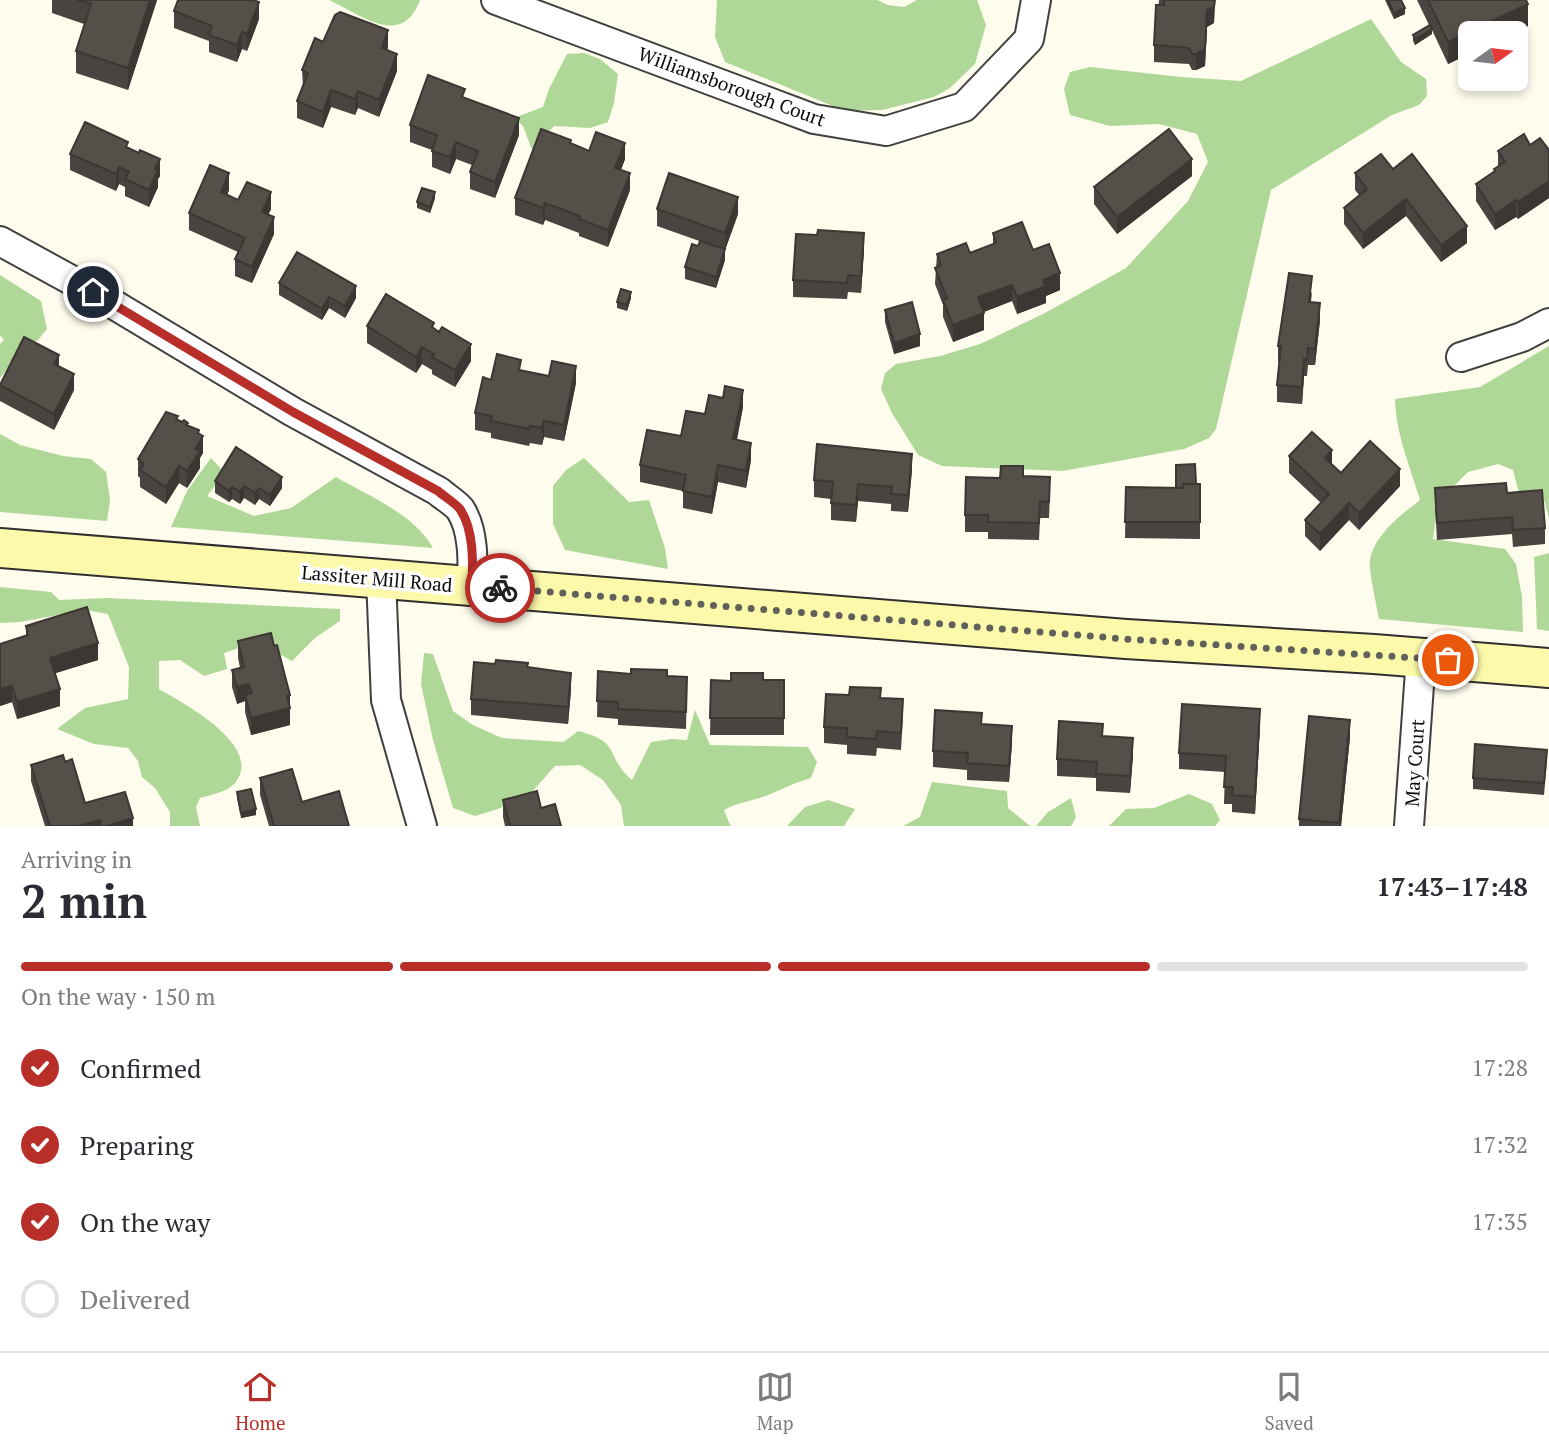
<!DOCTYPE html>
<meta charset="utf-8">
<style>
:root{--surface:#fff;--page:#f7f7f7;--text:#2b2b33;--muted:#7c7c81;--line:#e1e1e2;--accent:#b82f2a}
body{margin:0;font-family:"PT Serif",serif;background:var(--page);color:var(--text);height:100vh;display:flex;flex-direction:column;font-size:26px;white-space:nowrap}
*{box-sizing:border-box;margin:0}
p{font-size:23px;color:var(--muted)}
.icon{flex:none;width:38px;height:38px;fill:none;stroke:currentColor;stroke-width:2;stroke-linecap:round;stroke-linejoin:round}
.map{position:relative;height:826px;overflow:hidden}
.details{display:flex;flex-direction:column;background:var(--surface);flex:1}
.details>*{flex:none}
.needle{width:46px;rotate:76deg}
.fabs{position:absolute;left:1458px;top:21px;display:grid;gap:14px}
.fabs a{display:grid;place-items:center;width:70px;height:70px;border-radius:10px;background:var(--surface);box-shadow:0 4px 10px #0003;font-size:35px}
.pin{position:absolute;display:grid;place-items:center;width:60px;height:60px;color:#fff;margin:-30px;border:4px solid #fff;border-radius:50%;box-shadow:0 2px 7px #0007}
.courier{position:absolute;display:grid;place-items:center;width:70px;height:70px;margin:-35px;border:5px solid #b82f2a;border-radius:50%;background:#fff;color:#222;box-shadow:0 2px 9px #0007}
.headline em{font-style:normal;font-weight:700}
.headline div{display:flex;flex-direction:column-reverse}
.headline{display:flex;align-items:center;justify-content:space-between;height:119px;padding:0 21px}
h1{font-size:46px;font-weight:700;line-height:52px}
.bar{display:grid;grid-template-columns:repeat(4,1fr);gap:10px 7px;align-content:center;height:84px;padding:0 21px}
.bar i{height:9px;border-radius:5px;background:var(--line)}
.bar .selected{background:var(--accent)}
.bar p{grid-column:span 4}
ol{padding:0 21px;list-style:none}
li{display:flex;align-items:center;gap:21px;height:77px}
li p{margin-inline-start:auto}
li .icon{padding:7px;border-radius:50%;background:var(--accent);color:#fff;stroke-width:4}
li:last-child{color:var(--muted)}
li i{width:38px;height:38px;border:4px solid var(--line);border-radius:50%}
.tab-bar{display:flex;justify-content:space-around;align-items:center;height:98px;border-top:2px solid var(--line);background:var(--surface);font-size:19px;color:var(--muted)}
.tab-bar a{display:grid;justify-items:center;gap:4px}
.tab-bar .selected{color:var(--accent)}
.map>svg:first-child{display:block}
.forest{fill:#afd798}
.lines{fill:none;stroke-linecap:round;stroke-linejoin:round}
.street-casing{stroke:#404040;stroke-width:32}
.secondary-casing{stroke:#2f2f2f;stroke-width:42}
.street{stroke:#fff;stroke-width:28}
.secondary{stroke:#fcfaaa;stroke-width:38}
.wall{fill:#49443f}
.shaded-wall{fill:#3c3733}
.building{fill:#554f49;stroke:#3c3733;stroke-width:2}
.done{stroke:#61615b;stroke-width:7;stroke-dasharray:0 12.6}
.route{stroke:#b82f2a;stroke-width:9}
.labels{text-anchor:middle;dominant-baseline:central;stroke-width:7;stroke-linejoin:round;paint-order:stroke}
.street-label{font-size:19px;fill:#0d0d0d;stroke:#fff}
</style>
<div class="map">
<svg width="1549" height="826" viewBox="0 0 1549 826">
<rect width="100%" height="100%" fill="#fefced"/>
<g class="forest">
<path d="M329 0H420C402 49 361 15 329 0Z"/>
<path d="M717 0H877L888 5 904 7 917 0H977L986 25 975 64 950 88 934 97 882 110 845 111 725 62 715 37Z"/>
<path d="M1371 19 1401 62 1426 79 1427 96 1419 105 1392 115 1271 190 1216 429 1209 438 1184 449 1063 471 942 466 918 455 892 413 881 389 885 373 896 364 940 356 980 344 1045 313 1126 268 1188 201 1208 162 1197 134 1159 124 1110 126 1070 115 1064 89 1070 72 1090 67 1181 77 1241 81Z"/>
<path d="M584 53 600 59 618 74 614 103 608 122 590 128 554 126 532 150 523 126 514 118 543 107 549 89 567 54Z"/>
<path d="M0 275 41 301 47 329 37 341 21 343 10 365 0 378V344L4 340 0 335Z"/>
<path d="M1549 346V518L1544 500 1519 493 1513 470 1498 464 1468 472 1438 502 1433 539 1505 549 1516 564 1522 597 1523 632 1379 619C1377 606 1368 569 1370 559 1376 533 1401 515 1420 500 1410 466 1396 435 1395 399L1480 387Z"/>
<path d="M0 434 20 445 63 456 91 459 106 472 110 500 107 521 0 512Z"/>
<path d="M211 458 225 473 207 496 254 516 291 508 336 477C369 496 414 514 433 548L171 527 187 491Z"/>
<path d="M584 458 629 502 649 500 665 548 668 569 565 550 553 524V486L566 470Z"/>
<path d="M1549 553V631L1537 629 1534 557Z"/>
<path d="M0 587 51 592 59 600 108 598 340 609V621L315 638 292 661 281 655 269 638 224 653 227 669 204 676 180 660 159 661V689C183 703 265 746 235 783 227 792 211 795 200 798L196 807 200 826H170V812L155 788 142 777 138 761 128 748 94 744 57 729 85 708 128 699 129 667 108 614 85 610 20 622 0 623Z"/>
<path d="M424 653 433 654 453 711 473 725 502 738 564 742 578 731C623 742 604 756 632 780L651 742 671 739 687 740 695 710 710 745 808 747 817 762 811 778C796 782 783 789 768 795 753 801 738 802 724 810L730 825 733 826H624L621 805 603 780 580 765 555 766 530 794 498 809 475 816 453 808 433 740 421 684Z"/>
<path d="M932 782 1007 791 1008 808 1030 826H903L920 817Z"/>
<path d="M1189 794 1212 804 1220 820 1215 826H1109L1126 809 1154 808Z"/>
<path d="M1071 798 1076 817 1071 826H1036L1048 812Z"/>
<path d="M828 800 855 809 844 826H787L805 807Z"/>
</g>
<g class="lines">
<g class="street-casing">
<g id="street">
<path d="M496 0 814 119 886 131 964 107 1029 39 1036 0"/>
<path d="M0 241 93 292 293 412 438 491C445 497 455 503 460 509 474 530 473 562 472 586"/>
<path d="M1461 357 1522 337 1549 323"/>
<path d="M381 578 386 700 422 826"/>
<path d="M1409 826 1421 657"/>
</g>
</g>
<g class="secondary-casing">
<path id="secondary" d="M0 548 1126 639 1374 654 1549 668"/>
</g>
<use href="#street" class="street"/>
<use href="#secondary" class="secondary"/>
</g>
<g class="wall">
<path d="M52 0H157L128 90 76 73V51L84 24 52 13Z"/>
<path d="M1159 0H1215L1214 23 1207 27 1205 66 1196 70H1192L1189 64 1154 62V45Z"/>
<path d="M1385 0H1401L1405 14 1394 19Z"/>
<path d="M1417 0H1526L1528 26 1448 64 1432 30V34L1415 45 1413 41V35L1429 25Z"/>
<path d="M174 11 259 19 247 51 242 49 237 62 209 52V41L174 28Z"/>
<path d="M323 42 388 47 387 50 397 71 379 117 358 108 355 115 331 107 323 128 297 118V101L303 87 302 70Z"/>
<path d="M465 98 519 135 495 198 470 189V172L472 165 456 159 450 174 432 167V150L410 142V125Z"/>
<path d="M571 144 589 151 625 159 621 170 630 190 608 247 579 236V233L545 220 543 225 515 215V198Z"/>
<path d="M1530 145 1549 150V198L1518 219 1516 217 1495 230 1476 201V184L1494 172V169L1498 166V151Z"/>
<path d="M128 148 160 176 158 179V187L149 207 125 196V187L119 184 116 191 70 170V154Z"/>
<path d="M1393 169 1467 243 1441 262 1406 216 1363 249 1344 224V208L1359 195 1355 190V173Z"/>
<path d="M1192 176 1117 234 1094 204V187Z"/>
<path d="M229 190 227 195 238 200 271 209 268 215 274 234 252 283 235 276V259L238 252 189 230V213Z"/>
<path d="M435 198 430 213 417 208V202Z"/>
<path d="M657 209 738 214 725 250V260L716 288 685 279V267L698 246 705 243 657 226Z"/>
<path d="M993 233 1033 250 1060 290 1046 296V303L1017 314 1012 301 984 312V330L953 342 943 317V305L935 284 937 254 970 253 993 244Z"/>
<path d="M864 250 861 293 848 292 847 299 793 297V280Z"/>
<path d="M279 283 356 298 345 318 329 308 322 320 279 295Z"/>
<path d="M1312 292 1311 302 1320 320 1315 365H1308L1307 376H1304L1302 404 1277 402V385L1279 362H1278V346Z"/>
<path d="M631 298 627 311 617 308V302Z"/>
<path d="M885 310 920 346 894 354 885 322Z"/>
<path d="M367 326 434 329 439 332 471 361 455 387 432 374V370L422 364 416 373 367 343Z"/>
<path d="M59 366 74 390 54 430 0 401V385Z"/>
<path d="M521 371 576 383 564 441 544 437 542 445 530 443 529 446 491 438V433L475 430V413L491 380Z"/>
<path d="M743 407 737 440 751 460 746 488 718 482 712 514 683 508V491L640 482V465L681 436 705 414Z"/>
<path d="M178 420 199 433 203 453 200 458V468L187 488 179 483 166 504 140 487V478L138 476V459Z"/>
<path d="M1289 456 1332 464 1341 473 1400 486 1359 530 1349 520 1320 551 1305 536V520L1321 503 1289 473Z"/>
<path d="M912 470 908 512 891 511V504L858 501 856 522 831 520V499L814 497V480Z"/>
<path d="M1023 476 1050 493 1049 518H1040L1039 540 988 539V532H965V515L1000 478Z"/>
<path d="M215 481 282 488 270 506 259 499 255 505 244 498 240 504 232 499 229 502 215 493Z"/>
<path d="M1196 484H1200V539L1125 538 1126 487 1176 488Z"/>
<path d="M1435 488 1507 493 1545 528V544L1513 547 1512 534 1437 540 1435 505Z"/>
<path d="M26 626 98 660 55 673 60 706 17 719 12 702 0 706 26 636Z"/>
<path d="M238 641 274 646 290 695V725L251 735 245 712V701L237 704 232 687V670L240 668 238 658Z"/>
<path d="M528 667 571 690 568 724 471 715V699Z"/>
<path d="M598 671 631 674 687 677 686 729 618 725V719L597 717Z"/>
<path d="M711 680H784V735H710Z"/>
<path d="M881 698 903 716 901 750 877 748 876 756 847 754V745L824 743V727Z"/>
<path d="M982 724 1012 743 1009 782 967 780V770L933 767V751Z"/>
<path d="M1260 726 1255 814 1232 812V804H1224L1225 772 1179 769V753Z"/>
<path d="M1103 736 1133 755 1130 793 1096 791V778L1057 776V759Z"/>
<path d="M1350 737 1341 826H1299V819Z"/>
<path d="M1547 761 1544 795 1473 789V778Z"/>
<path d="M65 762 85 803 133 826H45L31 781V765Z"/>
<path d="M260 778 302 802 349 826H269L260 795Z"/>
<path d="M237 792 256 815 241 818 237 798Z"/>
<path d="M503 800 541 808 561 826H505L503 817Z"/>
</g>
<g class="shaded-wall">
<path d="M150 0H157L128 90V68Z"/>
<path d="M1215 0 1214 23 1207 27 1205 66 1196 70V54L1207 10Z"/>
<path d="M259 2V19L247 51V34Z"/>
<path d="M1528 4V26L1512 33H1470V53L1448 64V42Z"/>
<path d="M1405 8V14L1394 19V13Z"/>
<path d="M1432 29V34L1415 45V39Z"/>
<path d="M388 30V47L382 65V48Z"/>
<path d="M242 32V49L237 62V45Z"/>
<path d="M397 54V71L379 117V100Z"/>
<path d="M331 90V107L323 128V112Z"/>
<path d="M358 91V108L355 115V99Z"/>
<path d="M519 118V135L495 198V182Z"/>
<path d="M456 142V159L450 174V157Z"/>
<path d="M625 143V159L615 185V168Z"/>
<path d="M160 159V176L158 179V187L149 207V190L155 169Z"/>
<path d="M1192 159V176L1117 234V217Z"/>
<path d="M119 167V184L116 191V174Z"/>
<path d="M229 173V190L221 209V192Z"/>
<path d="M630 173V190L608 247V230Z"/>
<path d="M1549 181V198L1518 219V202Z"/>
<path d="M271 192V209L262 228V212Z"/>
<path d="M435 192V198L430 213V207Z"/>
<path d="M738 197V214L725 250V233Z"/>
<path d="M1406 199V216L1363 249V233Z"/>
<path d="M1516 200V217L1495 230V214Z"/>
<path d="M545 203V220L543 225V208Z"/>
<path d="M274 217V234L252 283V267Z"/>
<path d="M1467 226V243L1441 262V245Z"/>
<path d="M864 233V250L861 293V276Z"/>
<path d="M725 249V260L716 288V277Z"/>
<path d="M1060 273V290L1046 296V303L1017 314V297L1043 280Z"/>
<path d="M1012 285V301L978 314V297Z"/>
<path d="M356 286V298L345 318V306Z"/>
<path d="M631 292V298L627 311V305Z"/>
<path d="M329 297V308L322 320V309Z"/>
<path d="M1320 303V320L1315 365V349Z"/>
<path d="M984 313V330L953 342V325Z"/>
<path d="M920 334V346L894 354V343Z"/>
<path d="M471 344V361L455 387V370Z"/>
<path d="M422 347V364L416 373V357Z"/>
<path d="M59 355V371L54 364Z"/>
<path d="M1304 359V376L1302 404V387Z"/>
<path d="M576 366V383L564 441V425Z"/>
<path d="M74 374V390L54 430V414Z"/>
<path d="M743 390V407L733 456V439Z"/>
<path d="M544 421V437L542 445V428Z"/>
<path d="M199 430V442L203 436V453L200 458V468L187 488V471Z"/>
<path d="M751 443V460L746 488V471Z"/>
<path d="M1332 450V467L1325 458Z"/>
<path d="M912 454V470L908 512V495Z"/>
<path d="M718 465V482L712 514V497Z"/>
<path d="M179 466V483L166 504V487Z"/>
<path d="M1400 469V486L1359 530V513Z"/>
<path d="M282 477V488L270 506V495Z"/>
<path d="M858 484V501L856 522V505Z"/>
<path d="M244 486V498L240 504V492Z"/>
<path d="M232 487V499L229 502V491Z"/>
<path d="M259 488V499L255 505V493Z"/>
<path d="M1349 503V520L1320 551V534Z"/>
<path d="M98 643V660L50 675V658Z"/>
<path d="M571 673V690L568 724V707Z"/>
<path d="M249 684V700L245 695V701L237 704V687Z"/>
<path d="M12 686V702L0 706V689Z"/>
<path d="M60 689V706L17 719V702Z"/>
<path d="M290 695V725L251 735V718L287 696Z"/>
<path d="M1260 709V726L1255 814V797Z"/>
<path d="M1350 720V737L1341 826H1339Z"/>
<path d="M1012 726V743L1009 782V766Z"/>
<path d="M1133 738V755L1130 793V776Z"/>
<path d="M256 809V815L241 818V813Z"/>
<path d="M133 818V826H107Z"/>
<path d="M100 820V826H78Z"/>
</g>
<g class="building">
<path d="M77 0H150L128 68 76 51 91 4Z"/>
<path d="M178 0H253L259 2 247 34 242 32 237 45 209 35 212 26 174 11Z"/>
<path d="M1164 0H1215L1214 7 1207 10 1205 49 1196 54H1192L1189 48 1154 45 1156 5H1164Z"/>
<path d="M1388 0H1401L1405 8 1394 13Z"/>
<path d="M1428 0H1526L1528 4 1448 42Z"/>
<path d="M340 12 388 30 382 48 397 54 379 100 358 91 355 99 331 90 323 112 297 101 308 73 302 70 315 38 323 42 335 15Z"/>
<path d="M1430 25 1432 29 1415 39 1413 35Z"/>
<path d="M428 75 465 89 462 97 519 118 495 182 470 172 478 151 456 142 450 157 432 151 437 135 410 125Z"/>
<path d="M85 122 128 142 126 147 139 153 140 150 160 159 155 169 158 170 149 190 125 179 129 172 119 167 116 174 70 154Z"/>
<path d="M541 129 571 140 570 143 589 151 596 132 625 143 615 168 630 173 608 230 579 219 580 216 545 203 543 208 515 198Z"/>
<path d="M1169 129 1192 159 1117 217 1094 187Z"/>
<path d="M1524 134 1530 145 1540 138 1549 150V181L1518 202 1516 200 1495 214 1476 184 1495 171 1494 169 1505 162 1498 151Z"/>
<path d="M1381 154 1393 169 1412 154 1467 226 1441 245 1406 199 1363 233 1344 208 1367 189 1355 173Z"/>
<path d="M210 165 229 173 221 192 238 200 247 182 271 192 262 212 274 217 252 267 235 259 245 238 189 213Z"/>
<path d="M669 173 738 197 725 233 657 209Z"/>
<path d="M422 188 435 192 430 207 417 202Z"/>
<path d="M1022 222 1033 250 1049 244 1060 273 1043 280 1046 286 1017 297 1012 285 978 297 984 313 953 325 943 300 947 298 935 268 941 265 937 254 966 243 970 253 996 243 993 233Z"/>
<path d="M818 230 864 233 861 276 848 275 847 283 793 280 796 234 817 235Z"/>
<path d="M700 241 725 249 716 277 685 267 692 244 698 246Z"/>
<path d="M297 252 356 286 345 306 329 297 322 309 279 283Z"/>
<path d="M1289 273 1312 276 1309 302 1320 303 1315 349 1308 348 1307 360 1304 359 1302 387 1277 385 1281 346H1278Z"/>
<path d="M621 289 631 292 627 305 617 302Z"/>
<path d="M386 294 434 323 432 327 439 332 442 327 471 344 455 370 432 357 434 354 422 347 416 357 367 326Z"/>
<path d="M912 302 920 334 894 343 885 310Z"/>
<path d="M24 337 59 355 54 364 74 374 54 414 0 385Z"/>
<path d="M497 354 521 360 519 370 549 376 552 361 576 366 564 425 544 421 542 428 530 426 529 429 491 421 492 416 475 413 483 377 491 380Z"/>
<path d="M725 386 743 390 733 439 751 443 746 471 718 465 712 497 683 491 686 475 640 465 647 430 681 436 686 411 705 414 709 395 723 398Z"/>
<path d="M166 412 178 416 176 419 182 422 184 420 188 423 186 425 199 430 198 433 203 436 195 449 200 451 187 471 179 466 166 487 140 470 144 464 138 459Z"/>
<path d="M1312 432 1332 450 1325 458 1341 473 1370 441 1400 469 1359 513 1349 503 1320 534 1305 520 1329 494 1289 456Z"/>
<path d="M817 444 912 454 908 495 891 494 892 487 858 484 856 505 831 503 833 482 814 480Z"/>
<path d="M236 447 282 477 270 495 259 488 255 493 244 486 240 492 232 487 229 491 215 481Z"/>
<path d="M1195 464 1196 484H1183V488H1176V465Z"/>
<path d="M1001 466H1023V476L1050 477 1049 502 1040 501 1039 523 988 522V515H965L966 477 1000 478Z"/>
<path d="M1506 483 1507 493 1542 490 1545 528 1513 530 1512 517 1437 523 1435 488Z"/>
<path d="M1183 484H1200V522H1125L1126 487 1183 488Z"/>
<path d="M87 607 98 643 50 658 60 689 17 702 12 686 0 689V644L28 635 26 626Z"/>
<path d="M271 633 274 646 277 645 290 695 287 696 290 708 251 718 245 695 252 693 249 684 237 687 232 670 244 667 238 641Z"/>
<path d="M496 660 528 663 527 667 571 673 568 707 471 699 474 662 495 664Z"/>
<path d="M631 669 667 670V676L687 677 686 712 618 709V702L597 701 598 671 631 674Z"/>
<path d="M731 673H763V680H784V718H710L711 680 731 681Z"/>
<path d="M850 687 881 688 880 698 903 699 901 733 877 731 876 739 847 737V728L824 727 826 694 849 695Z"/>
<path d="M1182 704 1260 709 1255 797 1232 795 1233 787H1224L1226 756 1179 753Z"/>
<path d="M935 710 982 713 981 724 1012 726 1009 766 967 763 968 753 933 751Z"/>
<path d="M1309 716 1350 720 1339 823 1299 819Z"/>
<path d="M1059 721 1103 724 1102 736 1133 738 1130 776 1096 774 1097 762 1057 759Z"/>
<path d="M1475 744 1547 750 1544 783 1473 778Z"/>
<path d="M63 755 65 762 72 759 85 803 125 792 133 818 107 826H101L100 820 78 826H50L31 765Z"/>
<path d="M292 769 302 802 339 791 349 826H274L260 778Z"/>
<path d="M251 789 256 809 241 813 237 792Z"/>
<path d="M537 791 541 808 555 804 561 826H510L503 800Z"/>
</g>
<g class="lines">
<path class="done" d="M500 588 1126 639 1448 660"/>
<path class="route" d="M93 292 293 412 438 491C445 497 455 503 460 509 474 530 473 562 472 586L500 588"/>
</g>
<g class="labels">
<g class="street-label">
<text transform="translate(732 86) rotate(20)">Williamsborough Court</text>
<text transform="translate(377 578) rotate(5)">Lassiter Mill Road</text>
<text transform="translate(1414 763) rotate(-86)">May Court</text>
</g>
</g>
</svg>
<div class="fabs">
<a><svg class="needle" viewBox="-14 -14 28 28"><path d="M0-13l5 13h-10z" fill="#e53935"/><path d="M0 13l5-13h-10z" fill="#7c7c81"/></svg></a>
</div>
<div class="pin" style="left:1448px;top:660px;background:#ea580c"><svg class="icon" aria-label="bag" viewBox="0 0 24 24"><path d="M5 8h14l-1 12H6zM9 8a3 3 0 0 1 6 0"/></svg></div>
<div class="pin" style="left:93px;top:292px;background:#1f2937"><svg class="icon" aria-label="home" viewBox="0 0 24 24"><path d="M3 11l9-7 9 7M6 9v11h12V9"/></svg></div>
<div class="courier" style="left:500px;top:588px"><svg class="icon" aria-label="bike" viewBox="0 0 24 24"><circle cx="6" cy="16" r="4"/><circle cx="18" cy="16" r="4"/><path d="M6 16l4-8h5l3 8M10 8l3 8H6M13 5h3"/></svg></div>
</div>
<section class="details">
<div class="headline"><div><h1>2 min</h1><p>Arriving in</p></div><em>17:43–17:48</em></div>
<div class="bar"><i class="selected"></i><i class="selected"></i><i class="selected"></i><i></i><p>On the way · 150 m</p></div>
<ol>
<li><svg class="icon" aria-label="check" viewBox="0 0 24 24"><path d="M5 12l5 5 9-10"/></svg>Confirmed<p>17:28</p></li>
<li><svg class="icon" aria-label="check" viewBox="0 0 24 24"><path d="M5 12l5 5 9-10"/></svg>Preparing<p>17:32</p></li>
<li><svg class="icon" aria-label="check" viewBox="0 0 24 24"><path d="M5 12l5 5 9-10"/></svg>On the way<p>17:35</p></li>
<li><i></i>Delivered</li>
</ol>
</section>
<nav class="tab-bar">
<a class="selected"><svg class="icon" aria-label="home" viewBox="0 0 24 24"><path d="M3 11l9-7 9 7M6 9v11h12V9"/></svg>Home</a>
<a><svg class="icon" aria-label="map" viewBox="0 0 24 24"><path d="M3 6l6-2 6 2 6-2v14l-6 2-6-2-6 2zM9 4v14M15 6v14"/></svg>Map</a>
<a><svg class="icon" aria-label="saved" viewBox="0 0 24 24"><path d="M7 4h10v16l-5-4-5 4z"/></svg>Saved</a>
</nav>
